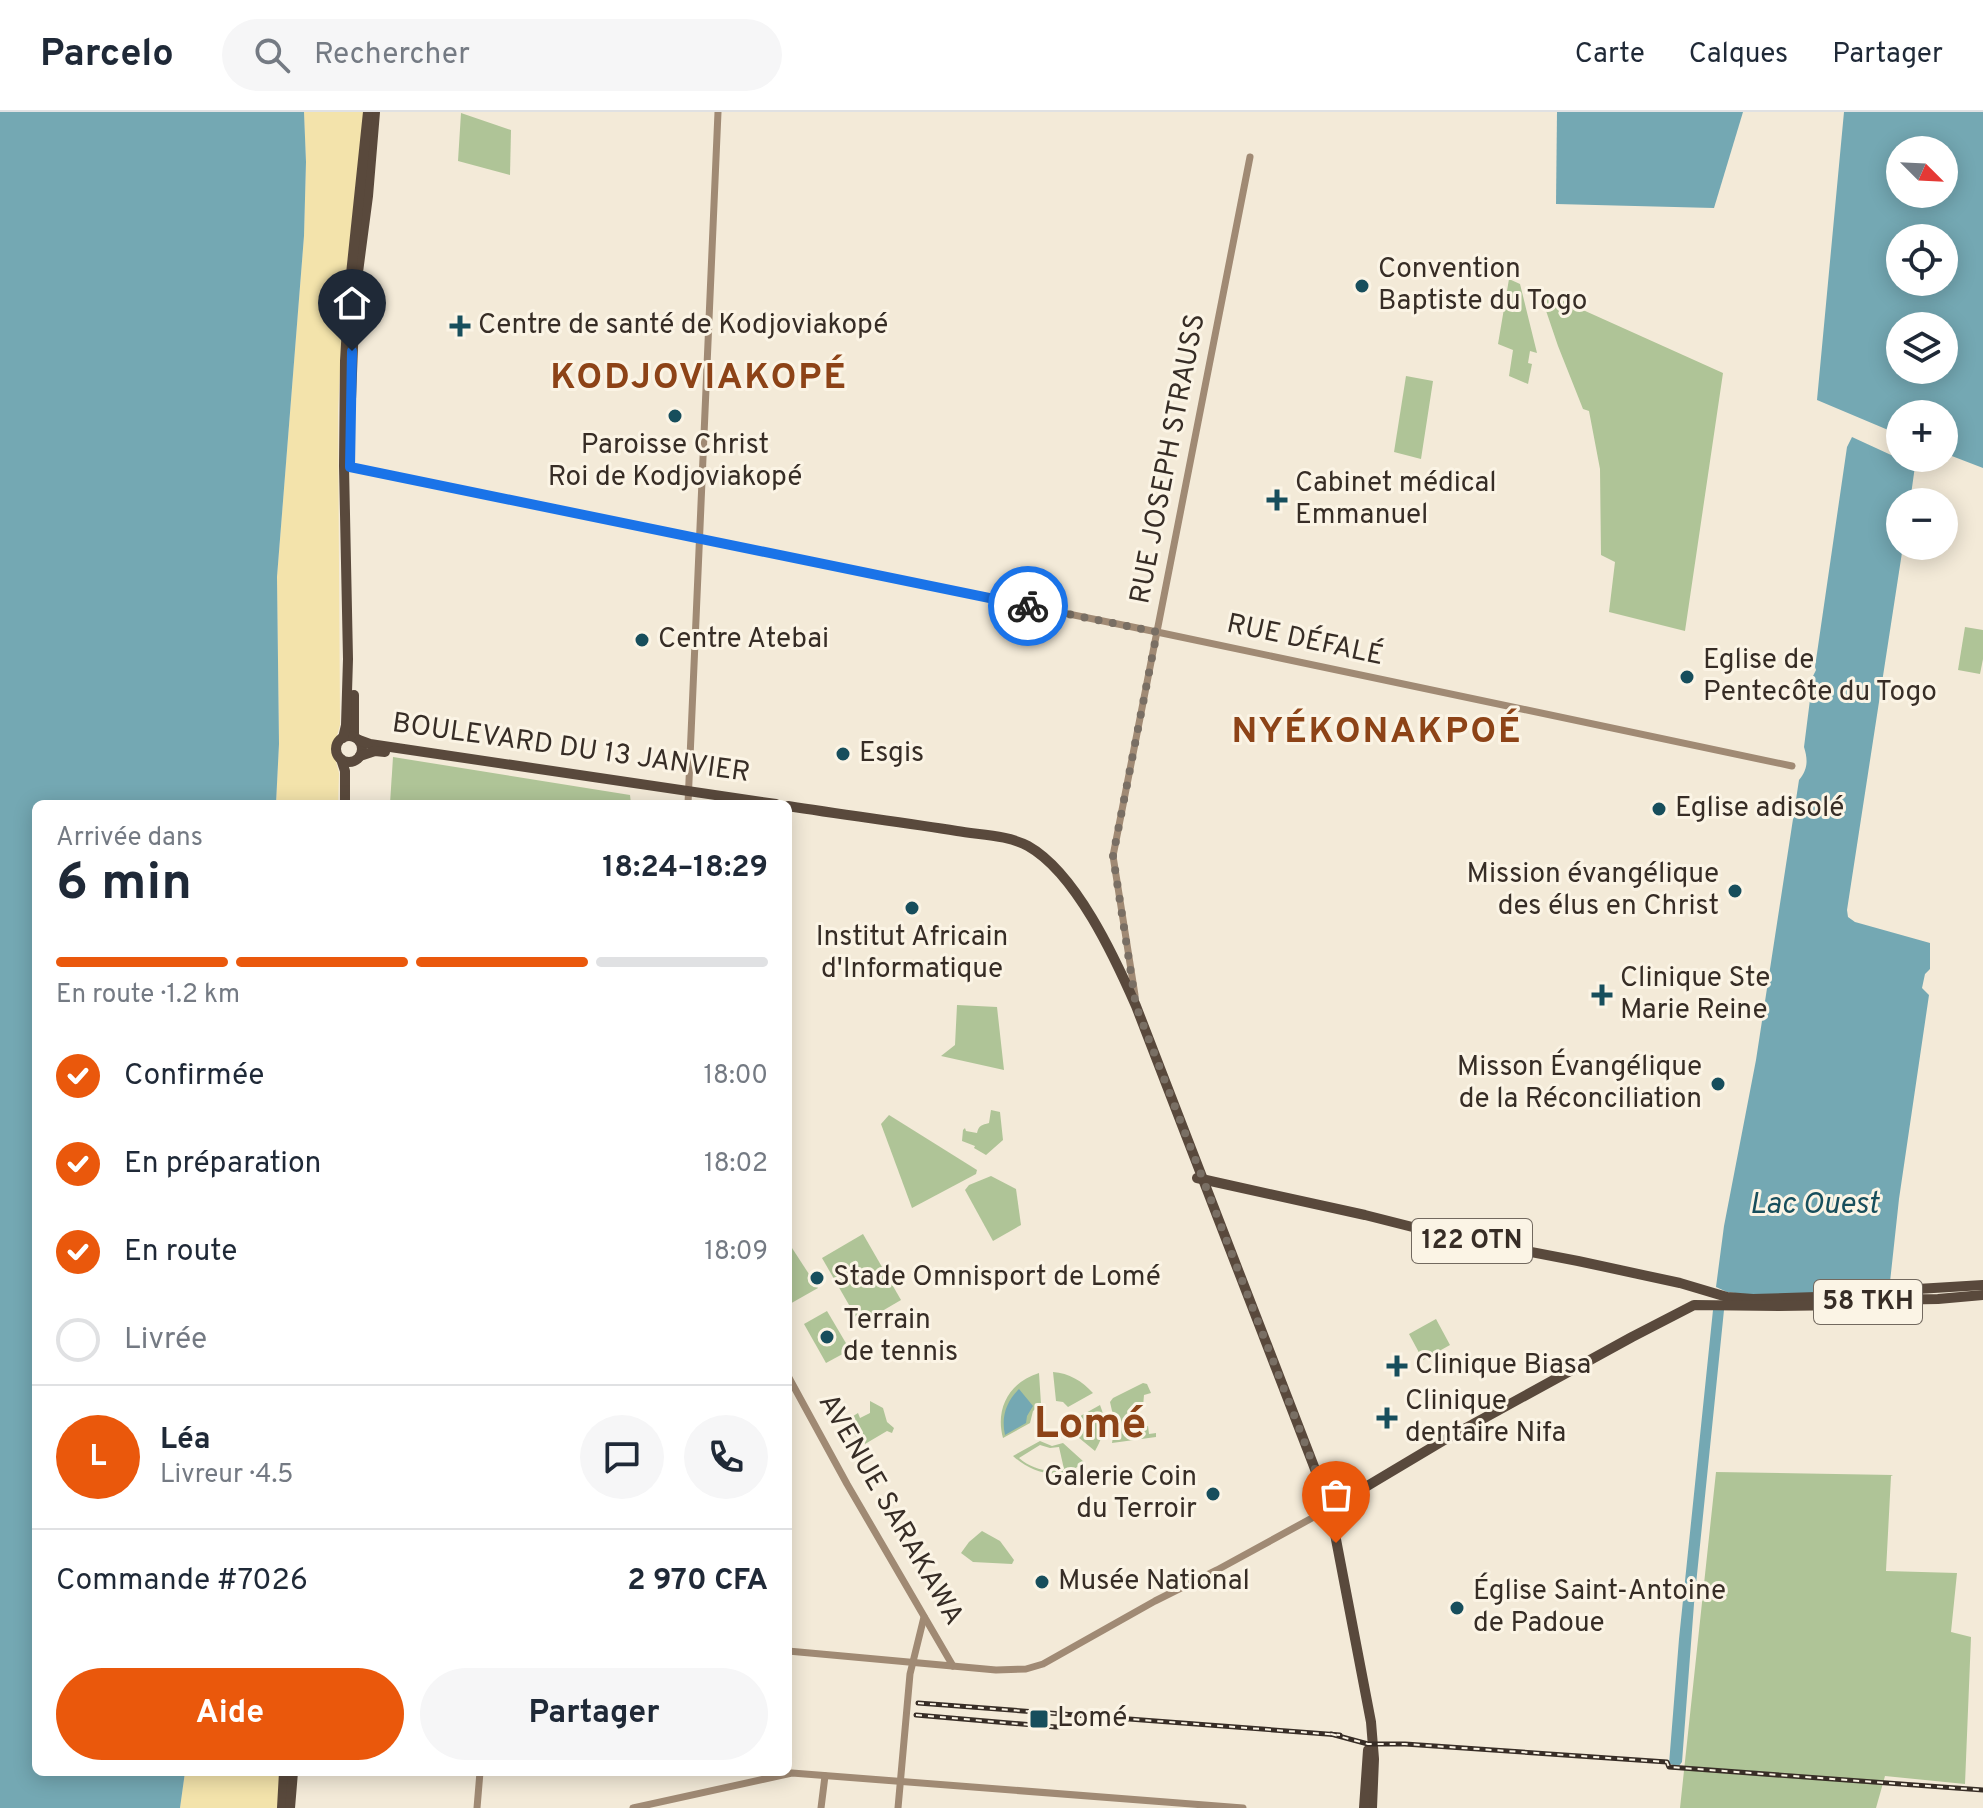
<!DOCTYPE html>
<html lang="fr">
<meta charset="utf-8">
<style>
:root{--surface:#fff;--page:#f6f6f7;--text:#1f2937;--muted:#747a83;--line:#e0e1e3;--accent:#ea580c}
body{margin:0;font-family:Overpass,sans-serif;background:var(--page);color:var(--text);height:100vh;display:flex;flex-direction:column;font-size:30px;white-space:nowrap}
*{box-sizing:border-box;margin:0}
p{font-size:26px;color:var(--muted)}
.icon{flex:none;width:44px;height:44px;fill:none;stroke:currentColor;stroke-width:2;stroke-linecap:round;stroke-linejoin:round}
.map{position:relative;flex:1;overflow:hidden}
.details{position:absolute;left:32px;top:688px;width:760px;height:976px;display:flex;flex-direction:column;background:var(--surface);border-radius:12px;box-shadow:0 4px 20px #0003}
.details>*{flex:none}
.needle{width:52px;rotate:114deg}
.buttons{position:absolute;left:1886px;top:24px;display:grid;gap:16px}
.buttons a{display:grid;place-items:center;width:72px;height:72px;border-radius:50%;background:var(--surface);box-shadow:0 4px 20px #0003;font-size:40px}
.pin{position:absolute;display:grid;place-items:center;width:68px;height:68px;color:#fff;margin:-82px -34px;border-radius:50% 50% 50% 0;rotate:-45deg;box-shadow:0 0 8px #0007}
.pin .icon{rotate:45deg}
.courier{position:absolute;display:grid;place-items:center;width:80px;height:80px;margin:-40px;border:6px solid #1a73e8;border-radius:50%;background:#fff;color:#222;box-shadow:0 2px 10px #0007}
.headline em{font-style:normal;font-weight:700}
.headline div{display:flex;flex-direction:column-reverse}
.headline{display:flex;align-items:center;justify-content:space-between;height:136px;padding:0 24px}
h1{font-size:52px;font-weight:700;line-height:60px}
.bar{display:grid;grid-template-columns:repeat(4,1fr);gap:12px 8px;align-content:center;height:96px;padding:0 24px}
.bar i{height:10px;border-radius:6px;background:var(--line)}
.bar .on{background:var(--accent)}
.bar p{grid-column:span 4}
.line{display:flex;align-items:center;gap:20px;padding:0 24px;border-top:2px solid var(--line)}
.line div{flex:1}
.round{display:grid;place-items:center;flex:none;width:84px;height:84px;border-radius:42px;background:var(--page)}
ol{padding:0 24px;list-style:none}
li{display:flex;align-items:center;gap:24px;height:88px}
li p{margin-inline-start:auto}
li .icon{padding:8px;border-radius:50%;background:var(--accent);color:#fff;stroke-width:4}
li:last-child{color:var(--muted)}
li i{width:44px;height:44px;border:4px solid var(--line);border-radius:50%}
.primary-button{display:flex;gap:16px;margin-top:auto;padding:16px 24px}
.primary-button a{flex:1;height:92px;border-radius:48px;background:var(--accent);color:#fff;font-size:32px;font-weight:700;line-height:92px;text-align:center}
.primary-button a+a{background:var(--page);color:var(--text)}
header{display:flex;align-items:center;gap:48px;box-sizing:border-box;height:112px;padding:0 40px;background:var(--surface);border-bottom:2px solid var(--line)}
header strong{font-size:38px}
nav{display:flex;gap:44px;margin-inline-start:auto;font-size:28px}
.search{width:560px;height:72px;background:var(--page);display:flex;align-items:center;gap:20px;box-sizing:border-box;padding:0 28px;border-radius:44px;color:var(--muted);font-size:30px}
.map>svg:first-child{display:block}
.green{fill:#afc497;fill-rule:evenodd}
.sand{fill:#f3e3ab}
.water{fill:#74a8b3;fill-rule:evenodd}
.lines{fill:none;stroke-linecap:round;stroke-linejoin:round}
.secondary{stroke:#a08a74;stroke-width:7}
.highway{stroke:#59493c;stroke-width:10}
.rail-casing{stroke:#372d26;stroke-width:5}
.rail{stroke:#fbf4e5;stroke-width:2;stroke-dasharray:6;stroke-linecap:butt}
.done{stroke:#796f64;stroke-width:8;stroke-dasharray:0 14.4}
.route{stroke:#1a73e8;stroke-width:10}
.poi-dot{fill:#174e5c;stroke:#fbf4e5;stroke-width:3}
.labels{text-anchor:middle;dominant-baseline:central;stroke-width:6;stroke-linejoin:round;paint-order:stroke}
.shield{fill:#fbf4e5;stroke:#72695f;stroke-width:2}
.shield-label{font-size:26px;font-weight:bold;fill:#372d26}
.poi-label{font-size:28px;fill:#372d26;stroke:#fbf4e5;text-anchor:start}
.street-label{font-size:28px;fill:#372d26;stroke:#fbf4e5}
.water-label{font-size:30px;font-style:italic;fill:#174e5c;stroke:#fbf4e5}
.district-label{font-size:36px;font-weight:bold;letter-spacing:2px;fill:#8d4317;stroke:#fbf4e5}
.town-label{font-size:44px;font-weight:bold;fill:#8d4317;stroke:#fbf4e5}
</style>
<header>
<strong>Parcelo</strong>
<div class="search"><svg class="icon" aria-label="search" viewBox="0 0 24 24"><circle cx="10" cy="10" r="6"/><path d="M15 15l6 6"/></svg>Rechercher</div>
<nav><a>Carte</a><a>Calques</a><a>Partager</a></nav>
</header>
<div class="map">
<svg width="1983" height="1696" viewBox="0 0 1983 1696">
<rect width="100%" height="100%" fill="#f3ead8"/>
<g class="green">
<path d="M461 1 511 18 510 63 458 49Z"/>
<path d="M1509 167 1520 172 1537 241 1530 239 1528 251 1532 252 1528 272 1509 264 1513 238 1498 232Z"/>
<path d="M1543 180 1723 261 1685 519 1609 500 1615 450 1601 443 1600 357 1589 299 1583 297 1558 234 1540 181Z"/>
<path d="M1406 264 1433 269 1421 347 1394 340Z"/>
<path d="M1965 515 1983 518V547L1980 562 1958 558Z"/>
<path d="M393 645 630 683 631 692H390Z"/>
<path d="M957 893 997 895 1004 958 941 944 955 933Z"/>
<path d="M991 998 1000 1000 1003 1028 986 1043 974 1036 975 1034 962 1029 963 1018 965 1016 966 1019 977 1021C979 1013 982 1013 989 1011Z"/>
<path d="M889 1003 977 1058 976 1062 912 1096 881 1012Z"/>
<path d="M991 1064 1016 1077 1021 1113 993 1129 965 1078 969 1073Z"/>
<path d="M863 1122 901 1188 860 1212 822 1146Z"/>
<path d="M792 1136 818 1176 788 1193V1139Z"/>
<path d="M827 1199 850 1238 826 1251 804 1212Z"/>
<path d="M1436 1207 1450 1233 1423 1248 1409 1222Z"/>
<path d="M1053 1260C1069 1261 1082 1269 1093 1281L1068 1295 1063 1290 1056 1289Z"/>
<path d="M1039 1261 1041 1292 1033 1299 1030 1311 1003 1326C995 1297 1009 1270 1039 1261Z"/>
<path d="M1143 1271 1147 1272 1151 1281 1144 1283 1143 1295 1138 1296 1140 1310H1145V1314H1148L1149 1322 1156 1321V1325L1112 1331 1115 1312 1110 1290 1113 1286Z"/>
<path d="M870 1289 883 1296 887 1310 894 1316 892 1321 887 1319 865 1332 864 1330 860 1332 847 1308 858 1301 860 1306 870 1301Z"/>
<path d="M1100 1293C1107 1309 1104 1324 1095 1339L1073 1321 1075 1316V1307Z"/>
<path d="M1040 1329 1052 1334 1063 1331 1084 1350C1061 1370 1033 1362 1013 1344ZM1040 1333 1050 1336 1059 1335 1064 1357C1047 1361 1032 1357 1019 1346Z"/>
<path d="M1716 1360 1893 1363 1891 1364 1886 1459 1957 1461 1951 1520 1971 1525 1965 1672 1885 1664 1876 1696H1680Z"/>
<path d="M982 1419 1000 1429 1014 1448 1012 1452 973 1450 961 1441 969 1430Z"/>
</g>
<g class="sand">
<path d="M304 0H364L344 182 338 298 340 613 333 638 339 661 338 692H276L279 632 277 465 304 124 306 50Z"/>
<path d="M185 1660H282L279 1696H180Z"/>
</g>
<g class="water">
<path d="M0 0H304L306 50 304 124 277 465 279 632 276 692H36V1660H185L180 1696H0Z"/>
<path d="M1557 0H1743L1714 96 1556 92Z"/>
<path d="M1844 0H1983V356L1944 341V302H1900V323L1817 288ZM1944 38V82H1900V38ZM1944 126V170H1900V126ZM1944 214V258H1900V214Z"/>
<path d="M1852 325 1915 354 1910 390H1900V434H1903L1847 798 1848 805 1855 810 1930 831V857L1925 862 1922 876 1929 883 1899 1087 1890 1170 1880 1178 1760 1184 1727 1180 1716 1175 1724 1114 1756 948 1799 668C1808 657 1808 648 1804 635L1813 564 1816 558 1815 555 1847 335Z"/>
<path d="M1713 1198H1724L1694 1492 1682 1650 1679 1654 1669 1652 1679 1527Z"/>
<path d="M1019 1277 1033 1294 1027 1304 1026 1311 1005 1323C1001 1305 1006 1290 1019 1277Z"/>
</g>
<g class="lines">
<g class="secondary">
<path d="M344 354 1157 520 1792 654"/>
<path d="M688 692 718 0"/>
<path d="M1135 883 1113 744 1250 45"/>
<path d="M788 1264 847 1372 953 1554"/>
<path d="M788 1539 996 1558 1026 1557 1043 1552 1155 1489 1217 1458 1323 1400"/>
<path d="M477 1696 480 1660"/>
<path d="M633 1696 792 1661 1243 1696"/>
<path d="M821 1696 825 1664"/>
<path d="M898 1696 910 1562 924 1505"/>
</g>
<g class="highway">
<path d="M351 287 355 183 368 84 375 0"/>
<path d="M354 583V625"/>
<circle cx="349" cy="637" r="13"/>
<path d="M343 626 346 613 348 547 344 354 345 249 349 181 368 0"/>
<path d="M359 628 370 632 776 692"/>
<path d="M360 644 375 639 385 640"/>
<path d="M341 647 345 659V692"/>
<path d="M788 694C844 703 901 710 957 719 980 723 1008 723 1028 734 1076 761 1115 846 1136 894L1330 1396 1371 1610 1374 1647 1372 1696"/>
<path d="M1197 1066 1365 1103 1452 1125 1578 1149 1680 1171 1727 1185 1753 1187 1847 1184 1901 1178 1983 1173"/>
<path d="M1327 1398 1446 1327 1632 1225 1694 1193 1779 1194 1847 1193 1880 1188 1938 1187 1983 1183"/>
<path d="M282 1696 284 1660"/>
<path d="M290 1696 293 1660"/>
<path d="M1364 1696 1368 1638"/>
</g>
<g class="rail-casing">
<g id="rail">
<path d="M918 1591 1340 1623"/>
<path d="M916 1603 1056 1615 1071 1613"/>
<path d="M1331 1622 1368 1632H1405L1667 1650 1669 1655 1983 1678"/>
</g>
</g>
<use href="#rail" class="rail"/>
</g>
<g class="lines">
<path class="done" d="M1028 494 1157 520 1113 744 1136 894 1330 1396 1336 1431"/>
<path class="route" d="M352 239 350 355 1028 494"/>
</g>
<g class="poi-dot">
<circle cx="1362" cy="174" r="8"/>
<path d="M456 202h8v8h8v8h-8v8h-8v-8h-8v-8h8z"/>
<circle cx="675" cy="304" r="8"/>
<path d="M1273 376h8v8h8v8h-8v8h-8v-8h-8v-8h8z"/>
<circle cx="642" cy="528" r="8"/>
<circle cx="1687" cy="565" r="8"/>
<circle cx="843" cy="642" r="8"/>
<circle cx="1659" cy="697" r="8"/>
<circle cx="1735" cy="779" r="8"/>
<circle cx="912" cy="796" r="8"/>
<path d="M1598 871h8v8h8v8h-8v8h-8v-8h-8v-8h8z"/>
<circle cx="1718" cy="972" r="8"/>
<circle cx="817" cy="1166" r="8"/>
<circle cx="827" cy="1225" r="8"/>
<path d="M1393 1242h8v8h8v8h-8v8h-8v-8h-8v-8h8z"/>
<path d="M1383 1294h8v8h8v8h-8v8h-8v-8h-8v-8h8z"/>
<circle cx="1213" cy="1382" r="8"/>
<circle cx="1042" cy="1470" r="8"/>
<circle cx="1457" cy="1496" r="8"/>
<rect x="1029" y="1597" width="20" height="20" rx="4"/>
</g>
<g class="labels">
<g class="shield">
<rect x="1412" y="1107" width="120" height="44" rx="6"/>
<rect x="1814" y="1168" width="108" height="44" rx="6"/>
</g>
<g class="shield-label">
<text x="1472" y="1129">122 OTN</text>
<text x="1868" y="1190">58 TKH</text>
</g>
<g class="poi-label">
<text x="1378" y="158">Convention<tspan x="1378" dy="32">Baptiste du Togo</tspan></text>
<text x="478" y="214">Centre de santé de Kodjoviakopé</text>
<text x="675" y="334" text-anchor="middle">Paroisse Christ<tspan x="675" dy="32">Roi de Kodjoviakopé</tspan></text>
<text x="1295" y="372">Cabinet médical<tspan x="1295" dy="32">Emmanuel</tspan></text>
<text x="658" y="528">Centre Atebai</text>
<text x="1703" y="549">Eglise de<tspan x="1703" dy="32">Pentecôte du Togo</tspan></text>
<text x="859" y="642">Esgis</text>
<text x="1675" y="697">Eglise adisolé</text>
<text x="1719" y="763" text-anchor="end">Mission évangélique<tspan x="1719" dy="32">des élus en Christ</tspan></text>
<text x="912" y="826" text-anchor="middle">Institut Africain<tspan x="912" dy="32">d'Informatique</tspan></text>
<text x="1620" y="867">Clinique Ste<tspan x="1620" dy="32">Marie Reine</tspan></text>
<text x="1702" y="956" text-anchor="end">Misson Évangélique<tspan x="1702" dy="32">de la Réconciliation</tspan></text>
<text x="833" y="1166">Stade Omnisport de Lomé</text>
<text x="843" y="1209">Terrain<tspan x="843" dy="32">de tennis</tspan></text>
<text x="1415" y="1254">Clinique Biasa</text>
<text x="1405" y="1290">Clinique<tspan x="1405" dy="32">dentaire Nifa</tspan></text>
<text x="1197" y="1366" text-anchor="end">Galerie Coin<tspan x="1197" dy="32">du Terroir</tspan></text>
<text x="1058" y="1470">Musée National</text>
<text x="1473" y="1480">Église Saint-Antoine<tspan x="1473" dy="32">de Padoue</tspan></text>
<text x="1057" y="1607">Lomé</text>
</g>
<g class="street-label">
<text transform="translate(1169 347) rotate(-79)">RUE JOSEPH STRAUSS</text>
<text transform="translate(1305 529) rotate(12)">RUE DÉFALÉ</text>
<text transform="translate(571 637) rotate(8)">BOULEVARD DU 13 JANVIER</text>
<text transform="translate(890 1398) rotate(60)">AVENUE SARAKAWA</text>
</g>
<g class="water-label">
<text x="1814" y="1093">Lac Ouest</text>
</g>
<g class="district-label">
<text x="699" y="267">KODJOVIAKOPÉ</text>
<text x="1377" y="621">NYÉKONAKPOÉ</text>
</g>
<g class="town-label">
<text x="1090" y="1314">Lomé</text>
</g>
</g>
</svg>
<div class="buttons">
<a><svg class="needle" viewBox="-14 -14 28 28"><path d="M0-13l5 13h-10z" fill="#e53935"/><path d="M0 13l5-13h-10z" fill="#747a83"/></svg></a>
<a><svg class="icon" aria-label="locate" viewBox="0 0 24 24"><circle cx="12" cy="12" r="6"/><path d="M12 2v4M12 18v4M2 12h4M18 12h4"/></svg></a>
<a><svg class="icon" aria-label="layers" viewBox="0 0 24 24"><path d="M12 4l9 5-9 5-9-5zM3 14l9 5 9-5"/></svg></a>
<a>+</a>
<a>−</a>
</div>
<div class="pin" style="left:1336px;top:1431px;background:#ea580c"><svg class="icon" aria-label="bag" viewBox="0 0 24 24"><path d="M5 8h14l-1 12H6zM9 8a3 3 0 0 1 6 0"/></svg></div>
<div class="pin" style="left:352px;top:239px;background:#1f2937"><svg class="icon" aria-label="home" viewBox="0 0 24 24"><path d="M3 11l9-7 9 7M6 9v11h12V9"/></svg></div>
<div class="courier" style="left:1028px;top:494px"><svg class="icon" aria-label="bike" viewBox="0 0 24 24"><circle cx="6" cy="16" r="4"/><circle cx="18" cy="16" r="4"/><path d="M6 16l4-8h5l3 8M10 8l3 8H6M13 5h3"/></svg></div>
<section class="details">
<div class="headline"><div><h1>6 min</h1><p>Arrivée dans</p></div><em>18:24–18:29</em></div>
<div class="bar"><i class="on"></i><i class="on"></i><i class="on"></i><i></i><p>En route · 1.2 km</p></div>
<ol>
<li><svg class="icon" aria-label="check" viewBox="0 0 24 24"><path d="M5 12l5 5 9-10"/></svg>Confirmée<p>18:00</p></li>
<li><svg class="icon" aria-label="check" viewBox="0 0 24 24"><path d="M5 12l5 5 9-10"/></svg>En préparation<p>18:02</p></li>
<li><svg class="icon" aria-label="check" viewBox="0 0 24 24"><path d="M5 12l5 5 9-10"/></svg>En route<p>18:09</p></li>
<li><i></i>Livrée</li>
</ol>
<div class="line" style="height:144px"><b class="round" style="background:var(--accent);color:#fff">L</b><div><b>Léa</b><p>Livreur · 4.5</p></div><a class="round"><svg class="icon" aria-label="chat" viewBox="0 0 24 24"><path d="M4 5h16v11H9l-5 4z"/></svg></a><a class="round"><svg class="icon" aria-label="phone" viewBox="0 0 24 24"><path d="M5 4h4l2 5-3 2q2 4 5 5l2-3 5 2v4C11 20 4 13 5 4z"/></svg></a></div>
<div class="line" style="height:104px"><div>Commande #7026</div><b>2 970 CFA</b></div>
<div class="primary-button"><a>Aide</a><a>Partager</a></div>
</section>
</div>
